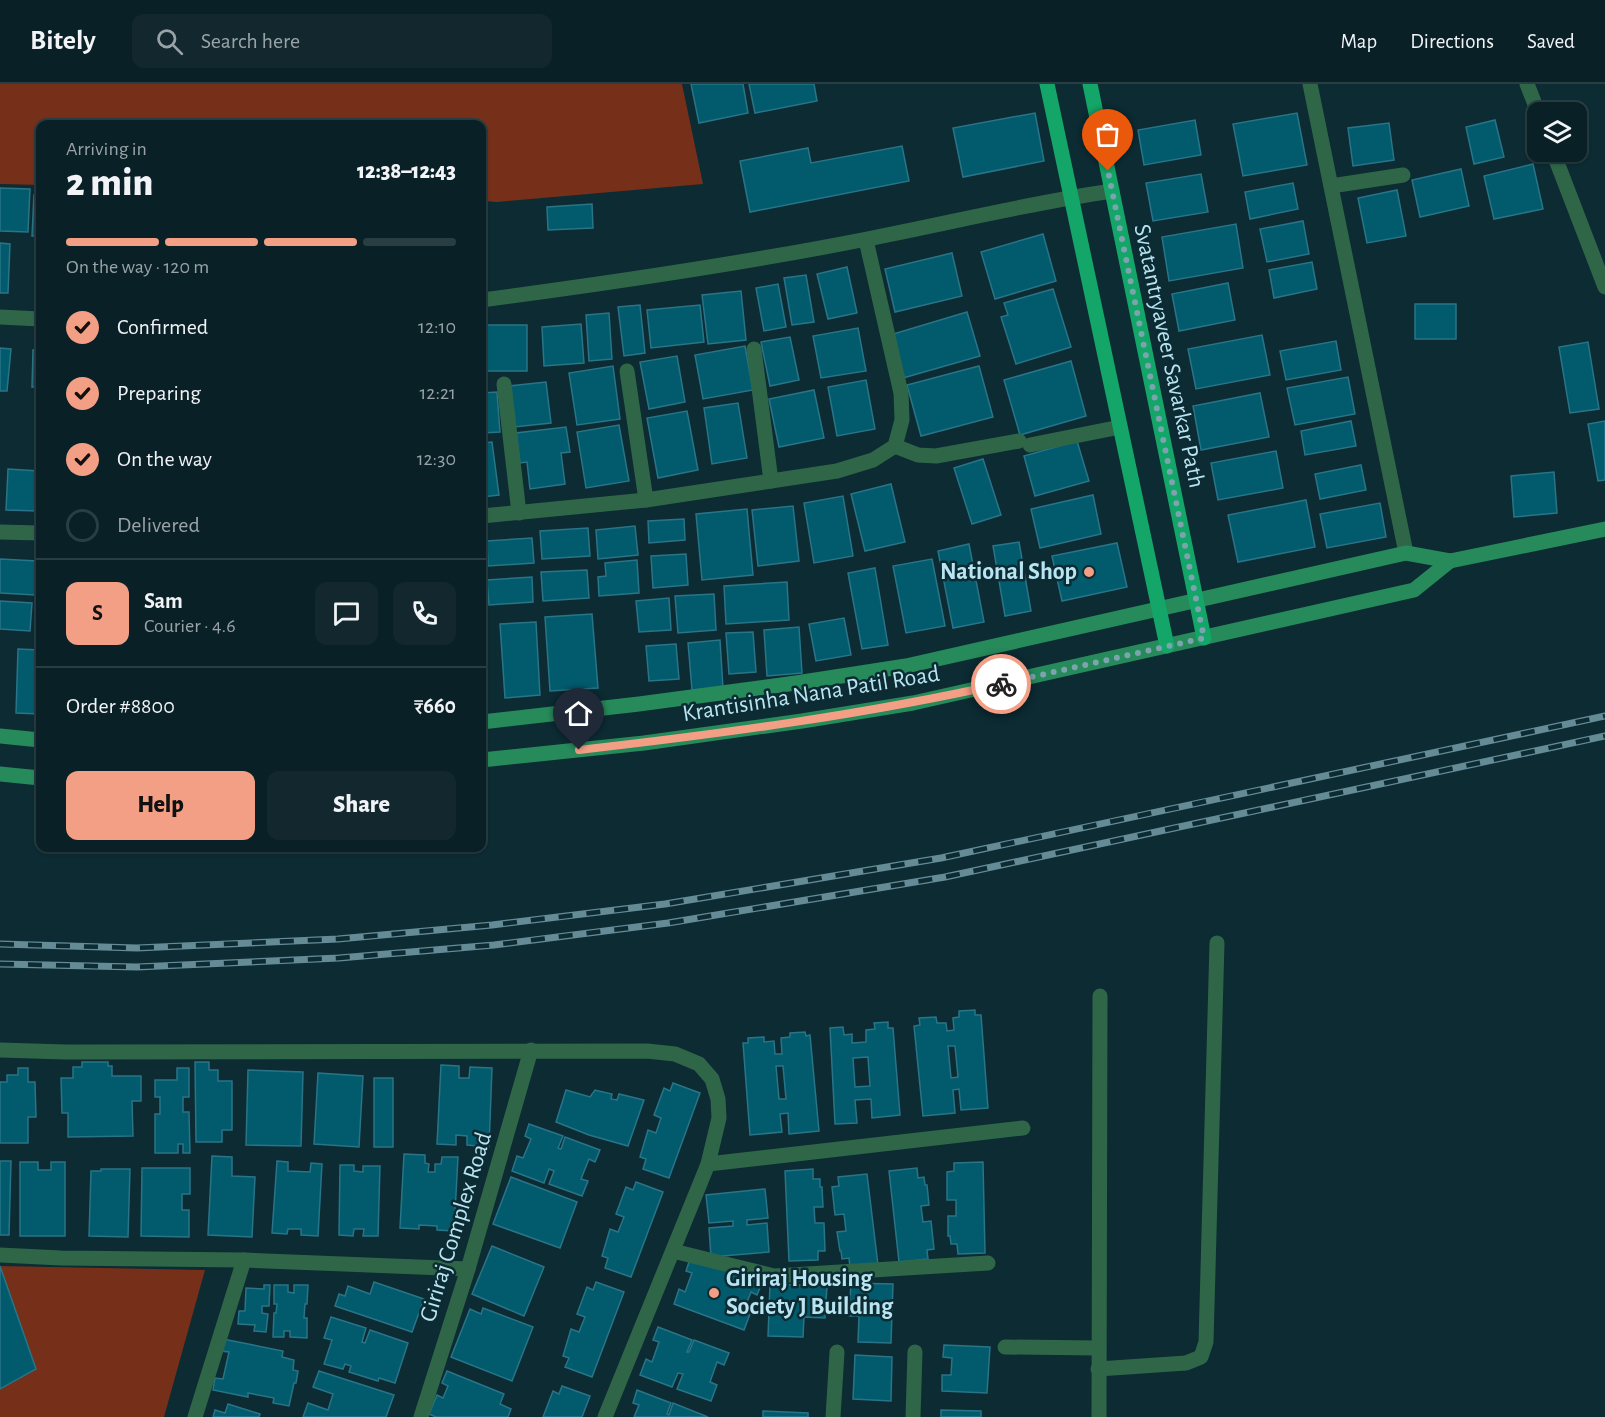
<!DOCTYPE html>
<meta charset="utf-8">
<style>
:root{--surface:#092026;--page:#12282e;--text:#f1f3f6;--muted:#99a3a7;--line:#293e43;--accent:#f39f85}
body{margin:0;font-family:"Alegreya Sans",sans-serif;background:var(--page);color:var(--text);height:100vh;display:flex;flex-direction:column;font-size:22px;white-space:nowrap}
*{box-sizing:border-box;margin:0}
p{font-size:20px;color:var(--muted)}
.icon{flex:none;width:33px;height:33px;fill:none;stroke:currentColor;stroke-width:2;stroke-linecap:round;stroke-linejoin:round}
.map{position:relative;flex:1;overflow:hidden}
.details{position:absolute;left:36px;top:36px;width:450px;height:732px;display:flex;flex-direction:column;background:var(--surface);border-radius:12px;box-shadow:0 2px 4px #0004,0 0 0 2px var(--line)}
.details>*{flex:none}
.controls{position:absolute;left:1527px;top:18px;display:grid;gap:12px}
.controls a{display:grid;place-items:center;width:60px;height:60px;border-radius:12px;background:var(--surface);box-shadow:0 2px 4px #0004,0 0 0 2px var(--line);font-size:30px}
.pin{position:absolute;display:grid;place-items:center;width:51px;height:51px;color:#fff;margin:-62px -26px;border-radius:50% 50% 50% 0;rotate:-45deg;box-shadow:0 0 6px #0007}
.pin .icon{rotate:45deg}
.courier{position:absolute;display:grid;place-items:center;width:60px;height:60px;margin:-30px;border:4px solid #f39f85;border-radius:50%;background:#fff;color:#222;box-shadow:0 2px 8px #0007}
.summary em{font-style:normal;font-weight:800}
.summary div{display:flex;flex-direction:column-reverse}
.summary{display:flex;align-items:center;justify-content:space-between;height:102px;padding:0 30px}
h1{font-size:39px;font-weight:800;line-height:45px}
.bar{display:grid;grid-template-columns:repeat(4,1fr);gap:9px 6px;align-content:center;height:72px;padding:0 30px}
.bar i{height:8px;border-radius:4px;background:var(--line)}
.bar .active{background:var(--accent)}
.bar p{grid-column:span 4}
.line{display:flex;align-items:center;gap:15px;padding:0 30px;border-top:2px solid var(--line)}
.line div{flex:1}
.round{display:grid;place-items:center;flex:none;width:63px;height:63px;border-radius:12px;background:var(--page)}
ol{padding:0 30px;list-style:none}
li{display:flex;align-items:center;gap:18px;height:66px}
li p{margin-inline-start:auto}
li .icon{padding:6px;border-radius:50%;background:var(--accent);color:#111;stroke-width:4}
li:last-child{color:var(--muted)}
li i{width:33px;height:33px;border:3px solid var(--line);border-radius:50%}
.cta{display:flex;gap:12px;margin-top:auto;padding:12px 30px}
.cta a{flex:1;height:69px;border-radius:12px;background:var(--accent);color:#111;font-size:24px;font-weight:800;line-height:69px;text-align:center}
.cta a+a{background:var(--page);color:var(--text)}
header{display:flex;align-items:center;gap:36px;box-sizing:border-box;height:84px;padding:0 30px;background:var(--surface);border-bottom:2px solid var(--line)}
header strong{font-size:28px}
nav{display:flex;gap:33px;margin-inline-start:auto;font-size:21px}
.search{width:420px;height:54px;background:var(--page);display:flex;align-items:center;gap:15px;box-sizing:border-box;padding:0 21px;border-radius:12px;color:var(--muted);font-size:22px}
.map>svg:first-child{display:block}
.green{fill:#762f19}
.building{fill:#025b6d;stroke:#297487;stroke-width:1.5;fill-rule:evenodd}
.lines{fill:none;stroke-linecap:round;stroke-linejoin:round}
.minor{stroke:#2f6648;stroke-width:15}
.secondary{stroke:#278a5a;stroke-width:15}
.primary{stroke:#14a568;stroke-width:15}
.rail-casing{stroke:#658b96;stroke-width:7}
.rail{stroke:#0c2b33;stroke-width:4.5;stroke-dasharray:14;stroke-linecap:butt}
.done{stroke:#7ca4af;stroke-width:6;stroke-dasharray:0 10.8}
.route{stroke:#f39f85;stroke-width:8}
.poi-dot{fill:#f39f85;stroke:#0c2b33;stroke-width:2}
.labels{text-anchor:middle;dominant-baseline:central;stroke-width:5;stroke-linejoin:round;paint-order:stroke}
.street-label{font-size:24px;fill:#b9e5f2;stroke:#0c2b33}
.poi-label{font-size:24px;font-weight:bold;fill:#b9e5f2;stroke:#0c2b33;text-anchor:end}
</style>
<header>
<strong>Bitely</strong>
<div class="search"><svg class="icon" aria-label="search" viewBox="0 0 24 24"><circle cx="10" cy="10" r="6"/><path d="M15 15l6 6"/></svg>Search here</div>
<nav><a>Map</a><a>Directions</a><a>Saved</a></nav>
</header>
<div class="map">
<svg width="1605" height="1333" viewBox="0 0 1605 1333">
<rect width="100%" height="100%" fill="#0c2b33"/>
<g class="green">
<path d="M0 0H682L703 100 497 118 482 117V40H40V101L0 100Z"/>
<path d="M0 1182 205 1186 164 1333H0Z"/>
</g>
<g class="building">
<path d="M691 0H743L748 29 699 39Z"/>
<path d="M749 0H814L817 17 755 29Z"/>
<path d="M1035 29 1044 77 963 93 953 44Z"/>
<path d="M1297 29 1307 81 1243 92 1233 40Z"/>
<path d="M1195 36 1201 71 1144 81 1138 46Z"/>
<path d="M1495 36 1504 73 1474 80 1466 43Z"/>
<path d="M1389 39 1394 76 1353 82 1348 44Z"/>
<path d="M902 62 909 97 750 128 740 77 808 64 811 79Z"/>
<path d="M1533 80 1543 125 1494 135 1484 92Z"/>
<path d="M1461 85 1469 122 1420 133 1412 96Z"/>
<path d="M1201 90 1208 128 1153 137 1146 99Z"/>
<path d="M1293 99 1298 125 1250 135 1245 108Z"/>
<path d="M0 104 30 105 28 148 0 147Z"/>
<path d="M1397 106 1406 152 1367 159 1358 114Z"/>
<path d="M34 111H40V152H32Z"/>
<path d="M592 120 593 144 548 146 547 123Z"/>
<path d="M1303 137 1309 170 1267 178 1260 145Z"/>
<path d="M1236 140 1243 184 1169 197 1162 153Z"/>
<path d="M1043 150 1056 197 995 215 981 168Z"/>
<path d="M0 159 10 160 8 209H0Z"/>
<path d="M952 169 962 212 895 228 885 185Z"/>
<path d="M1312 178 1317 205 1274 214 1269 186Z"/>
<path d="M847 183 857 229 828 235 817 190Z"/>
<path d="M806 191 814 238 792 241 784 194Z"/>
<path d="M1228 199 1235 236 1179 247 1172 210Z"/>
<path d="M778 200 786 243 764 247 756 204Z"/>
<path d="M1053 205 1071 263 1016 280 1001 233 1008 231 1004 219Z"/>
<path d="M741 207 746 256 708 260 702 211Z"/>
<rect x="1415" y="220" width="41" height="35"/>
<path d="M640 221 645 269 624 272 618 223Z"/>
<path d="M700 221 704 258 651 264 647 226Z"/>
<path d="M967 228 980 272 903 294 890 251Z"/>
<path d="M609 229 612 275 589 277 586 231Z"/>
<path d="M581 240 584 279 544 282 542 243Z"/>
<rect x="482" y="241" width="45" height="46"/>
<path d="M858 244 866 287 821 294 813 252Z"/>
<path d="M1262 251 1270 291 1196 305 1188 265Z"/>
<path d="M790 253 799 296 770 302 761 258Z"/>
<path d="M1336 257 1341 286 1286 296 1280 267Z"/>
<path d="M1588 258 1599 325 1570 329 1559 263Z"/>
<path d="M745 262 753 306 703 315 695 271Z"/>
<path d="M0 264 11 265 7 307H0Z"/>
<path d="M33 266H40V303H32Z"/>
<path d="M677 272 685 318 649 325 640 278Z"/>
<path d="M1071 277 1086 332 1020 351 1004 296Z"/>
<path d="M613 282 620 335 577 341 569 289Z"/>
<path d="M979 282 993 333 921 352 907 301Z"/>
<path d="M1348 293 1355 330 1295 341 1287 304Z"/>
<path d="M866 296 875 345 837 352 828 303Z"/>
<path d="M546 298 551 339 514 343 509 302Z"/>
<path d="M814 306 824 354 779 363 769 315Z"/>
<path d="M497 308 500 348 482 349V309Z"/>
<path d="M1260 309 1269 353 1201 366 1193 322Z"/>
<path d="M738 319 747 374 712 380 704 324Z"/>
<path d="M687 327 698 386 658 394 647 334Z"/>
<path d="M1351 337 1356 362 1305 371 1301 347Z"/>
<path d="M1605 337V396L1598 397 1588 340Z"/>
<path d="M619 341 629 397 586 404 577 348Z"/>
<path d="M566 343 570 368 561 369 565 400 530 405 527 378 520 379 516 349Z"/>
<path d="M1077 357 1089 397 1035 412 1024 372Z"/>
<path d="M492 358 499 411 482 413V359Z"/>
<path d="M1276 367 1283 404 1218 416 1211 379Z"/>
<path d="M983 375 1001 431 972 440 954 384Z"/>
<path d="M1361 381 1366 406 1320 415 1315 390Z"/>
<path d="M8 385 39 387 38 427 6 426Z"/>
<path d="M1554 388 1557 429 1514 433 1511 392Z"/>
<path d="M891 400 905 458 865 467 851 410Z"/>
<path d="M1093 411 1101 450 1040 464 1031 425Z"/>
<path d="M843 412 853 472 814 479 804 419Z"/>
<path d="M1306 416 1315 463 1238 478 1228 431Z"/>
<path d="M1380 419 1386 453 1327 464 1320 430Z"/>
<path d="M793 422 799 477 758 482 752 426Z"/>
<path d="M747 425 753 491 702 496 696 430Z"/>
<path d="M684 435 685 456 649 459 648 437Z"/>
<path d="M635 442 638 471 598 475 596 446Z"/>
<path d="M588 444 590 472 542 475 540 447Z"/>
<path d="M532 454 534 479 488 482 487 457Z"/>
<path d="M1019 458 1031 527 1005 532 993 462Z"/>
<path d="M1117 459 1127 503 1062 517 1052 472Z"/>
<path d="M969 460 984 538 953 544 938 467Z"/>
<path d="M686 470 688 501 653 504 651 472Z"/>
<path d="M0 475 37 477 35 511 0 509Z"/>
<path d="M932 475 945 542 906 549 893 482Z"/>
<path d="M637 476 639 509 599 512 598 493 606 492 605 479Z"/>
<path d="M875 484 888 561 862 565 848 489Z"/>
<path d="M587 486 589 514 543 517 541 488Z"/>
<path d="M532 493 533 518 489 521 487 496Z"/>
<path d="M787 498 789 536 726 540 724 502Z"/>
<path d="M714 510 716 546 678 549 675 512Z"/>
<path d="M669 514 671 546 639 548 636 517Z"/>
<path d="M0 517 32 519 30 547 0 545Z"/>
<path d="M592 530 598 604 550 607 545 533Z"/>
<path d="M844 534 851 571 816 577 809 540Z"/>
<path d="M482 535 487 608 482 609Z"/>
<path d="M536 538 540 611 505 614 500 540Z"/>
<path d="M799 543 802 589 767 592 764 546Z"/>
<path d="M753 548 756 588 729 590 726 549Z"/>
<path d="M720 556 723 604 692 606 688 559Z"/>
<path d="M676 560 679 595 649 597 646 562Z"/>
<path d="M18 565 40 566V630L16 629Z"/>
<path d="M975 926V931H981L988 1024 961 1026 959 1005 953 1006 955 1029 923 1032 914 942 920 941 919 934 936 933 937 939H946L947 947 954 946 953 934 959 933V927ZM948 962H955L958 993 951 994Z"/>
<path d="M888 938V944H893L900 1031 872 1034 871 1015 855 1016 857 1039 835 1040 830 944 843 943 844 951 852 950V959L866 958V946L875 945 874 939ZM868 973 870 1002 855 1003 853 974Z"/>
<path d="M805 948 806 952 810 951 819 1047 789 1050 788 1029 780 1030 782 1048 750 1051 743 959H748V954L764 953V958L774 957 775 970H782L781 954 790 953V949ZM776 982H783L786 1015H779Z"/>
<path d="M82 978H108V982H112V992H141V1017H132L133 1052 68 1053V1029H62L61 994H73V983H82Z"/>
<path d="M195 978H209V986H218V997H232V1046H222V1058H196Z"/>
<path d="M441 981 459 982V994H469L470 983 492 984 489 1063 467 1061V1052L456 1051V1061L437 1060Z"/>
<path d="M18 984H28V998H35L36 1033H28V1059H0V998H7V991H18Z"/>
<path d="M177 984H189V1013H183V1028H189L190 1069H183V1060H178V1069H155V1030H160V1013H155V996H177Z"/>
<path d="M248 986 303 988 301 1062 246 1061Z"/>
<path d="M318 989 363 992 359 1063 314 1060Z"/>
<rect x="374" y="994" width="19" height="69"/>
<path d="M673 999 700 1009 669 1094 643 1085 646 1075 640 1073 648 1046 656 1049 661 1034 654 1031 664 1004 670 1007Z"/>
<path d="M566 1006 590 1013 595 1006 612 1010 611 1015 617 1016 619 1010 644 1016 628 1062 589 1051 556 1038Z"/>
<path d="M529 1040 563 1052 558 1064 561 1065 565 1053 600 1066 595 1078 589 1075 581 1095 588 1097 582 1112 549 1100 554 1087 549 1085 544 1099 512 1087 517 1072 523 1074 531 1055 525 1052Z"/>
<path d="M404 1070 425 1071V1079L429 1080 428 1088H435V1080H441L442 1073H458L454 1147 437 1146V1142L419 1141V1145L400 1144Z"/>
<path d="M212 1072 232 1073V1092L255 1093 252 1153 208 1151Z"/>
<path d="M0 1077H11L9 1151H0Z"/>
<path d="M277 1077 288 1078V1087L310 1088 311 1079 322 1080 318 1152 301 1151V1145H288L287 1150 272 1149Z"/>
<path d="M20 1078H38V1086H51V1078H65V1152H20Z"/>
<path d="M983 1078 985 1169 958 1170 957 1160H951L950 1152H948V1132H956V1116H947V1088L954 1087V1079Z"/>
<path d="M340 1081H354V1087L363 1088V1082H380L378 1152H363L364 1145H354L353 1152 339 1151Z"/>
<path d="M142 1084H190V1110H182V1126H189V1153L141 1152Z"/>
<path d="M917 1084 918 1094 924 1093 925 1101H927L929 1121 921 1122 923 1138 931 1137 934 1165 927 1166 928 1175 899 1178 889 1087Z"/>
<path d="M101 1085H130L128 1153 89 1152 91 1087H101Z"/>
<path d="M813 1085V1095H820V1103H822L823 1123H814L815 1139H824L825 1167H818V1176L789 1177 785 1087Z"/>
<path d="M867 1090 878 1181 850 1184 849 1174 842 1175 841 1167H840L837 1148 846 1147 844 1130 835 1131 832 1103 839 1102 838 1093Z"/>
<path d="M511 1093 577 1118 560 1164 493 1140Z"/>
<path d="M636 1098 663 1108 631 1193 605 1184 608 1174 602 1172 610 1145 618 1148 624 1133 616 1130 626 1103 633 1106Z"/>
<path d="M765 1105 768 1134 747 1136V1141L767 1139 769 1168 711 1173 709 1144 733 1142V1137L709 1139 706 1111Z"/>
<path d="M492 1162 544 1183 524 1232 472 1210Z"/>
<path d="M691 1172 762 1199 757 1211 751 1208 743 1228 750 1230 744 1246 674 1220 679 1205 685 1208 692 1189 686 1187Z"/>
<path d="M0 1182 36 1285 0 1305Z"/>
<path d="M374 1198 424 1215 412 1248 335 1222 339 1210 345 1212 348 1202 370 1210Z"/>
<path d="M596 1198 624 1208 592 1293 565 1283 569 1274 563 1272 571 1245 579 1248 585 1233 577 1230 587 1203 593 1206Z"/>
<path d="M851 1199 893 1200 891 1259 858 1258 859 1232H849Z"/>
<path d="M770 1200 827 1202 825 1234 804 1233 803 1253 768 1252Z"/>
<path d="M264 1201H270L269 1222H262V1229L268 1230 266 1248 254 1247 255 1241 238 1240 239 1227H245L246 1204 264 1205Z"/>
<path d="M274 1201H288V1208L294 1209V1201H308L307 1220H305L304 1234H307V1254L290 1253V1247H284V1253H273L274 1229H276L277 1220H274Z"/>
<path d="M483 1224 533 1243 512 1297 451 1273 470 1225 481 1230Z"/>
<path d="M331 1233 366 1244 362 1258 365 1259 370 1246 408 1259 395 1299 379 1294 378 1297 349 1288 351 1282 345 1280 343 1285 324 1280 332 1256 324 1254Z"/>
<path d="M658 1243 692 1256 687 1268H689L694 1256 729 1269 724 1281 717 1278 710 1298 717 1301 711 1317 677 1305 683 1290 678 1289 672 1303 640 1291 646 1275 652 1278 659 1258 653 1256Z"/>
<path d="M223 1255 283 1267 282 1273 294 1276 293 1286 298 1287 296 1299H294L289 1322 273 1319 274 1314 248 1309V1313L213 1306 215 1294 223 1295 229 1268 221 1267Z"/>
<path d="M944 1261 990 1263 987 1309 942 1307V1291H951L952 1274 943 1273Z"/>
<path d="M855 1271 892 1273 891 1317 853 1315Z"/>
<path d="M319 1287 394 1311 386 1333H303L308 1319 328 1326 333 1310 313 1303Z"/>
<path d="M447 1287 504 1310 500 1320 511 1325 508 1333H436L429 1330 437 1311 443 1314 448 1302 442 1299Z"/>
<path d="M562 1302 590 1312 582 1333H543L553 1307 559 1310Z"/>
<path d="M637 1306 671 1319 667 1330 669 1331 673 1319 708 1333H634L639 1321 633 1319Z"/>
<path d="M228 1320 260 1330 259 1333H213L215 1326 225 1329Z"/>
<path d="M941 1326 981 1327V1333H941Z"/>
<path d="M763 1327 808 1329V1333H763Z"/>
</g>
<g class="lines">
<g class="minor">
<path d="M1310 0 1406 469"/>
<path d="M1527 0 1538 28"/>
<path d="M1553 68 1605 203"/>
<path d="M1331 102 1403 91"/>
<path d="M482 216C610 199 740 180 867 155 949 139 1030 119 1112 107"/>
<path d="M0 233 40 235"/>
<path d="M754 265 771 397"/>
<path d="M627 287 646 416"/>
<path d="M504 300 519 429"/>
<path d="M1030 361 1120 343"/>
<path d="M895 362 918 371 936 372 1019 357"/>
<path d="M482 432 646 416 837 387 873 376 895 362 902 336 901 309 866 156"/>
<path d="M0 448 40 449"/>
<path d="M0 966 66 968 647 967 675 970 699 980 712 995 718 1015 719 1034 708 1080 605 1333"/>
<path d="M708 1080 1023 1044"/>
<path d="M673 1167 774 1192 988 1179"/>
<path d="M0 1171 61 1174 244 1176 468 1185"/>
<path d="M1005 1263 1097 1264"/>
<path d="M1098 1285 1186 1279 1201 1273 1206 1258 1217 859"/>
<path d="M195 1333 244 1176"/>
<path d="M421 1333 468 1185 531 966"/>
<path d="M833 1333 837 1268"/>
<path d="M913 1333 915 1268"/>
<path d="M1099 1333 1100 912"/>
</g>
<g class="secondary">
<path d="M482 638 639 620 796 599 906 582 1406 469 1450 477 1605 445"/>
<path d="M0 652 40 656"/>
<path d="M482 676 644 659 802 637 913 619 1414 506 1450 477"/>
<path d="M0 690 40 694"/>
</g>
<g class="primary">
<path d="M1047 0 1167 562"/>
<path d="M1090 0 1204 554"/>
</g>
<g class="rail-casing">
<g id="rail">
<path d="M0 860 137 864 338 855 492 841 665 820 941 774 1605 632"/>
<path d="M0 880 137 883 339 874 494 861 668 839 945 793 1605 652"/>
</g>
</g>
<use href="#rail" class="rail"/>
</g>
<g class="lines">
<path class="done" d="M1001 600 1204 554 1108 87"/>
<path class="route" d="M579 666C720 650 862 631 1001 600"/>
</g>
<g class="poi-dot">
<circle cx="1089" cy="488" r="6"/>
<circle cx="714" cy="1209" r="6"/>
</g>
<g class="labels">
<g class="street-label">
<text transform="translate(1169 272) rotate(78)">Svatantryaveer Savarkar Path</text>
<text transform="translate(811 610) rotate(-9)">Krantisinha Nana Patil Road</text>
<text transform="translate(456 1143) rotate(-73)">Giriraj Complex Road</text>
</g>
<g class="poi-label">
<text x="1077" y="488">National Shop</text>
<text x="726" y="1195" text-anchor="start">Giriraj Housing<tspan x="726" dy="28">Society J Building</tspan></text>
</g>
</g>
</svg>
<div class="controls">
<a><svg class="icon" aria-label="layers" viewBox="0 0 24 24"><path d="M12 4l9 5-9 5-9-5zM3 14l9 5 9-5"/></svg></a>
</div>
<div class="pin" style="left:1108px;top:87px;background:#ea580c"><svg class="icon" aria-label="bag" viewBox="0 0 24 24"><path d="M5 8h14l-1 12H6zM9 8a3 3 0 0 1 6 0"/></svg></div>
<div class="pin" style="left:579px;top:666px;background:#1f2937"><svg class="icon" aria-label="home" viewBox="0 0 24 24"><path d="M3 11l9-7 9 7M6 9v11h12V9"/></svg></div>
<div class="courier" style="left:1001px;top:600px"><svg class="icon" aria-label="bike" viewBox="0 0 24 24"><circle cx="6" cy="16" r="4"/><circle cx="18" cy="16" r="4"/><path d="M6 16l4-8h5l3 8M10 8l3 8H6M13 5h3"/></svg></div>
<section class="details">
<div class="summary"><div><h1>2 min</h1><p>Arriving in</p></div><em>12:38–12:43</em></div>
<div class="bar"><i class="active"></i><i class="active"></i><i class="active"></i><i></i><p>On the way · 120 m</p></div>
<ol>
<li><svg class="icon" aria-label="check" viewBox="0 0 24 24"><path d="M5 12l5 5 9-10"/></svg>Confirmed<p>12:10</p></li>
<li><svg class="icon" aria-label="check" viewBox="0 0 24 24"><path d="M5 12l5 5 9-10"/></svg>Preparing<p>12:21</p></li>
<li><svg class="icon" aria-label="check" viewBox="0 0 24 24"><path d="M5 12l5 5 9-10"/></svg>On the way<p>12:30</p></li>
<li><i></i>Delivered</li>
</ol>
<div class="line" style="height:108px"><b class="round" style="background:var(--accent);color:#111">S</b><div><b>Sam</b><p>Courier · 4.6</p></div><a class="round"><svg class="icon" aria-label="chat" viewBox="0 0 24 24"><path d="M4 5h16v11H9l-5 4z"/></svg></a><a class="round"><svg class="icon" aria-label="phone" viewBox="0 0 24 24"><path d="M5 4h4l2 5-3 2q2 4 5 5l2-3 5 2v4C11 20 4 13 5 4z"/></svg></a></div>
<div class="line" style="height:78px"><div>Order #8800</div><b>₹660</b></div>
<div class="cta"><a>Help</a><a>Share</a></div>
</section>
</div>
